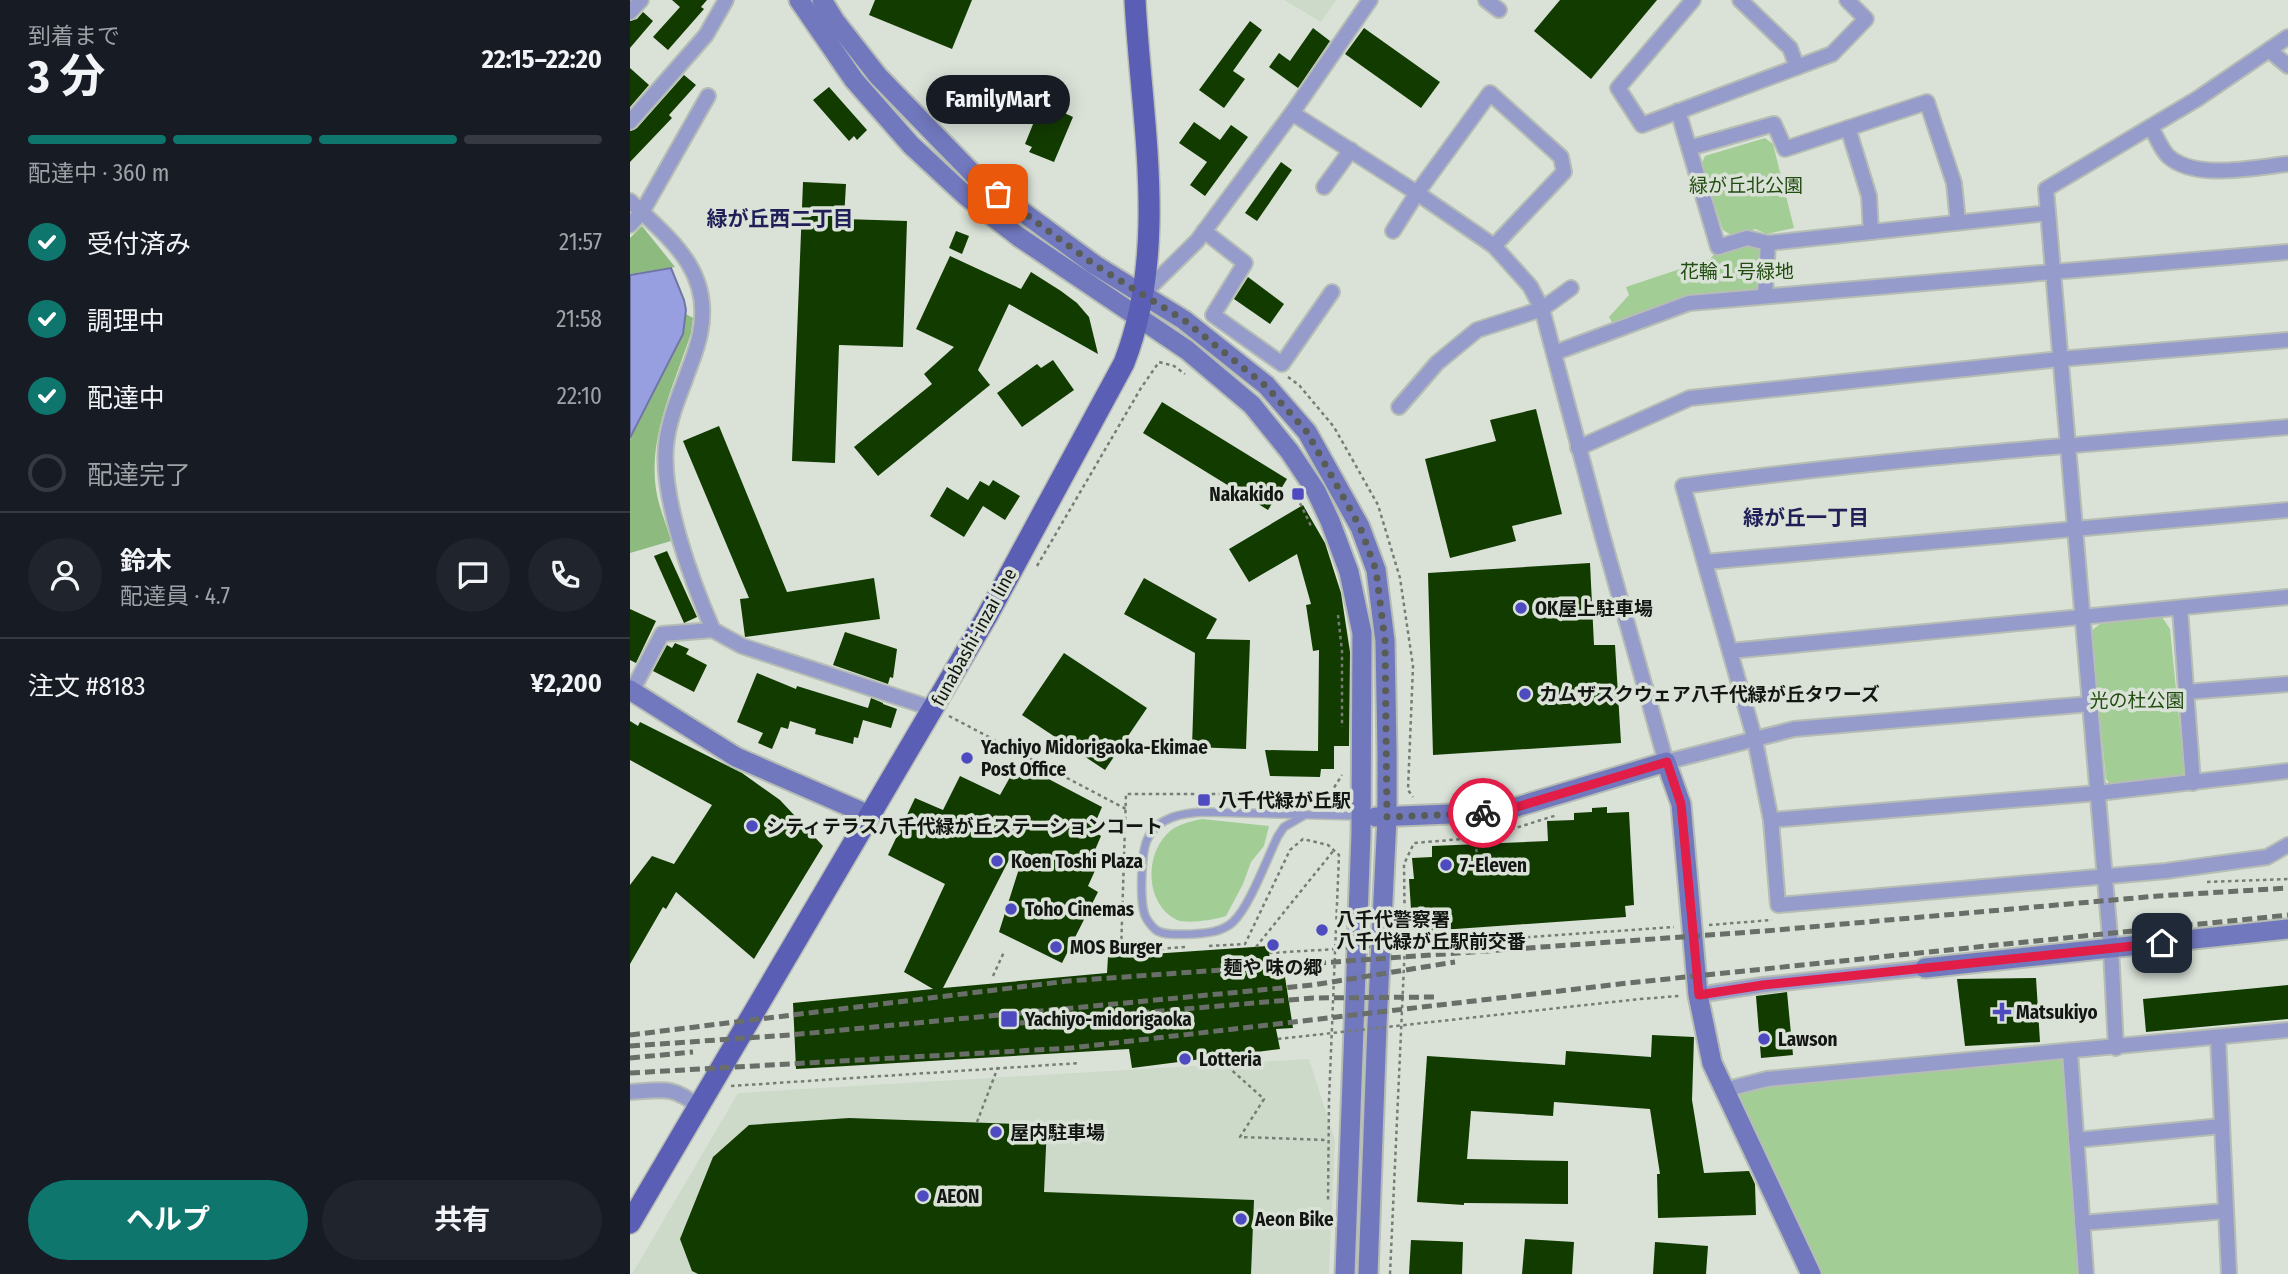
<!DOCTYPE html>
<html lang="ja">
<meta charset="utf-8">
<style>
:root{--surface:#171b24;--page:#20242c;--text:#f1f3f6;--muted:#9ea1a6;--line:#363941;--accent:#0f766e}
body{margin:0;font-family:"Fira Sans Condensed","Noto Sans JP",sans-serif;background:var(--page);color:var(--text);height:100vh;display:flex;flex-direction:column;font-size:26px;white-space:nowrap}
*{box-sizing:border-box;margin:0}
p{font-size:23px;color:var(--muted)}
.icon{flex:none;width:38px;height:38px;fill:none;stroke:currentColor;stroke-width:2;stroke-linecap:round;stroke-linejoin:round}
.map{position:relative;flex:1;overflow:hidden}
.side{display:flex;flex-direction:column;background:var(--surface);width:630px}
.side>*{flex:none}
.pin{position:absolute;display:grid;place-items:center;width:60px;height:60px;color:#fff;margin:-30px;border-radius:14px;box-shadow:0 4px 10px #0006}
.courier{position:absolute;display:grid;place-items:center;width:70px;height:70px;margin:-35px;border:5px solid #e11d48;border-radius:50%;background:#fff;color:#222;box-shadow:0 2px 9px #0007}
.bubble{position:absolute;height:49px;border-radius:24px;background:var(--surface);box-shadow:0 4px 18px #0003;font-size:23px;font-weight:700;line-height:49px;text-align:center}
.summary em{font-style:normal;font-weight:700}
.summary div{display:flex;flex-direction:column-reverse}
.summary{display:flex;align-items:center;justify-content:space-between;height:119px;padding:0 28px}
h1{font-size:46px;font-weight:700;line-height:52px}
.bar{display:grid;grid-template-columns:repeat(4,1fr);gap:10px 7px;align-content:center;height:84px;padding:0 28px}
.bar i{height:9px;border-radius:5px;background:var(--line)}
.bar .active{background:var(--accent)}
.bar p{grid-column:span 4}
.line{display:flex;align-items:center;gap:18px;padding:0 28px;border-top:2px solid var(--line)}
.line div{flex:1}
.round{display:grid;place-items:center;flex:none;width:74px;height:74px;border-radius:37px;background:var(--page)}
ol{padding:0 28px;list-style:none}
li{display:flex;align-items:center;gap:21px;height:77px}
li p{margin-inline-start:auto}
li .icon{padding:7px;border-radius:50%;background:var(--accent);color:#fff;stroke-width:4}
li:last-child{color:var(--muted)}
li i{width:38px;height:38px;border:4px solid var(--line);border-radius:50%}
.primary-button{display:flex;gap:14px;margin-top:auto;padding:14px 28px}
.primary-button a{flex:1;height:80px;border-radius:42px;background:var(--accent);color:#fff;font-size:28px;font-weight:700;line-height:80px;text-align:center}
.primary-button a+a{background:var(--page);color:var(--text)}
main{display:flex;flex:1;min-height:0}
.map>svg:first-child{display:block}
.built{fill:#cddac9}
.green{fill:#a2cd95}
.forest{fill:#8dba7f}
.water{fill:#979fe1;stroke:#6f76a3;stroke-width:2}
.building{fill:#123b00}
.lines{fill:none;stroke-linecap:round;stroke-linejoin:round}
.lane-casing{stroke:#b6bdb4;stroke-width:10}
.street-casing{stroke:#b6bdb4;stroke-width:18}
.secondary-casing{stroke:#b6bdb4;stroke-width:23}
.primary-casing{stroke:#b6bdb4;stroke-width:24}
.path{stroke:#777d76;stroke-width:2.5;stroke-dasharray:3.5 3.5;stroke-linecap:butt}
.lane{stroke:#959bcb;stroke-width:7}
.street{stroke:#959bcb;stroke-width:14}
.secondary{stroke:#7278be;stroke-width:19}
.primary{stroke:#5a5eb4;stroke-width:21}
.rail{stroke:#696e68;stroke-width:5;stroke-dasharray:10 5;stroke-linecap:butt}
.path-bridge{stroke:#777d76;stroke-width:2.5;stroke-dasharray:3.5 3.5;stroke-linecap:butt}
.done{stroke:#595d57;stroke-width:7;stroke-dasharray:0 12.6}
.route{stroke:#e11d48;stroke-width:9}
.poi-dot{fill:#4e4bc1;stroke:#dae2d8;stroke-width:2.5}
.labels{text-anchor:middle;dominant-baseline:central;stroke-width:7;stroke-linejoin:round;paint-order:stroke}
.park-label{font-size:19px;fill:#214c10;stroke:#dae2d8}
.poi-label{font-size:19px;font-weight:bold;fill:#131612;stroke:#dae2d8;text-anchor:start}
.street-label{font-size:19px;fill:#131612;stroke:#dae2d8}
.neighbourhood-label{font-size:21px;font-weight:bold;fill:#201f58;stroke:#dae2d8}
</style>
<main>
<section class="side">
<div class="summary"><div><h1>3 分</h1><p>到着まで</p></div><em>22:15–22:20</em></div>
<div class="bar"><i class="active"></i><i class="active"></i><i class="active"></i><i></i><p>配達中 · 360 m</p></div>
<ol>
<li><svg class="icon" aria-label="check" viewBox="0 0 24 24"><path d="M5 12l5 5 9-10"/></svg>受付済み<p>21:57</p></li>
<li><svg class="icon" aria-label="check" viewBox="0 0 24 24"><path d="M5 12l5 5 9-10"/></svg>調理中<p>21:58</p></li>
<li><svg class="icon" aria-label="check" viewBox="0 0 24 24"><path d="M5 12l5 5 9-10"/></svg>配達中<p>22:10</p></li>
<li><i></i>配達完了</li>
</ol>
<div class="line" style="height:126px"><a class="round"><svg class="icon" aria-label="person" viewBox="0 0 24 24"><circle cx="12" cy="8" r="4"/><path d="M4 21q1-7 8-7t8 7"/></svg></a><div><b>鈴木</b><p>配達員 · 4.7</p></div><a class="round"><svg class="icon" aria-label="chat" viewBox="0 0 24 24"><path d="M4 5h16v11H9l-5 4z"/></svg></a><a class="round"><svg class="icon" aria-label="phone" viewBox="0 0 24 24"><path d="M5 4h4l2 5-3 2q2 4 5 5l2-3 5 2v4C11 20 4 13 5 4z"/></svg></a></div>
<div class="line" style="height:91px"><div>注文 #8183</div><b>¥2,200</b></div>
<div class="primary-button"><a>ヘルプ</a><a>共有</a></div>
</section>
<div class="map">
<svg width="1658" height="1274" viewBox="0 0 1658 1274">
<rect width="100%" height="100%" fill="#dae2d8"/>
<g class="built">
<path d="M654 0H706L691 22Z"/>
<path d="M679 1059 705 1140 699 1274H2L108 1093Z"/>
</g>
<g class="green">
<path d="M1135 138 1143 144 1164 228 1137 234 1125 229 1103 236 1093 230 1071 165 1075 156Z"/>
<path d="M1119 241 1135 245 1133 293 1057 301 985 328 979 317 999 295 996 287 1080 259 1088 250Z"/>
<path d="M1532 617 1540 629 1554 769 1552 777 1481 785 1476 779 1461 631 1470 624Z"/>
<path d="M572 819 639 826 634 846 621 862 613 884 596 916C585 920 556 924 547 920 516 905 514 857 537 834 547 824 558 822 572 819Z"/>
<path d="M1440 1052 1452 1274H1181L1094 1090Z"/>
</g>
<g class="forest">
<path d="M12 226 45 267 0 274V238Z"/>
<path d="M56 314 63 318 61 333C45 384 16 439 27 495 30 510 37 526 41 541L0 553V440L53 335Z"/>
</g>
<path class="water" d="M41 268 54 300 56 310 53 334 0 438V275Z"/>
<g class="building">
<path d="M42 0H77L71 7 74 9 38 50 23 37 50 7Z"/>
<path d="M245 0H342L322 49 239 15Z"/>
<path d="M930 0H1027L961 79 904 31Z"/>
<path d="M13 12 23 21 0 48V21L7 19Z"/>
<path d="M620 21 632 30 603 71 615 79 594 108 569 90Z"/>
<path d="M683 28 700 41 668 88 639 67 649 53 660 61Z"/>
<path d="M734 28 810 82 791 108 715 54Z"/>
<path d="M0 68 19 85 0 107Z"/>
<path d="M54 75 66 85 39 115 42 118 0 162V131L7 128Z"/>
<path d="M199 87 237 130 227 140 224 136 219 141 183 100Z"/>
<path d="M414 97 433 105 430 111 443 117 424 162 399 152 402 147 395 144Z"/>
<path d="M564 122 590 140 601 125 618 137 575 196 560 185 577 162 549 143Z"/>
<path d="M651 162 662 170 627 221 615 213Z"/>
<path d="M173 182 216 184 214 219 277 221 273 347 209 345 205 463 162 461Z"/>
<path d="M326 231 339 236 332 254 319 248Z"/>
<path d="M320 256 391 289 401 272 431 291 447 303 459 317 468 354 379 304 348 370 360 385 248 476 224 447 302 384 294 374 324 347 286 329Z"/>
<path d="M618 277 654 304 640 324 604 299Z"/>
<path d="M423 360 444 390 392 427 367 393 407 364 411 368Z"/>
<path d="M532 402 657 479 638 510 513 433Z"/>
<path d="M906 409 932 514 882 526 886 541 820 558 795 459 866 441 860 420Z"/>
<path d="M89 426 157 592 244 578 250 619 115 637 110 599 119 598 53 441Z"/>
<path d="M363 480 390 496 375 520 353 506 334 537 300 516 317 487 338 500 350 481 359 486Z"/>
<path d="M673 505 695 543 711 593 720 652 719 746H704V769H691L690 777 640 776 635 750 688 751 689 650 683 651 676 605 681 604 667 554 619 582 599 549Z"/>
<path d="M37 551 67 617 54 623 24 556Z"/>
<path d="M960 563 964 645H985L991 743 803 755 798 573Z"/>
<path d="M514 578 587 619 576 639 620 640 616 749 562 747 565 653 494 614Z"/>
<path d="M0 609 26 621 6 663 0 660Z"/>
<path d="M215 632 267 649 263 678 260 677 258 684 203 665Z"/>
<path d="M45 643 59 649 56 654 77 665 64 692 23 671 37 645 42 648Z"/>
<path d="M434 653 517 708 475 770 392 715Z"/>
<path d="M127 673 166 689 167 686 238 708 241 698 253 703V704L267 709 261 728 233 720 228 738 224 737 223 744 185 734 186 729 160 721 158 729 151 727 142 749 128 743 133 733 107 722Z"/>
<path d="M0 721 8 726 10 722 112 773 150 800 193 846 124 959 46 892 36 909 33 907 0 964V885L22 856 44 864 82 805 0 760Z"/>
<path d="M388 763 472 807 462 830 471 836 462 857 468 864 458 886 468 892 432 963 369 932 393 856 383 852 313 988 477 973 478 957 638 946 640 959 652 958 663 1028 646 1029 650 1049 502 1068 499 1049 166 1069 163 1003 303 989 274 972 315 884 258 855 285 798 313 810 330 776 370 795Z"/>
<path d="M977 807V813L999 812 1004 905 995 906 996 917 797 931V923L782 924 779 879H784L782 858 802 857V846L918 841 917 821 944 820V813L962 812V808Z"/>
<path d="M1406 978 1410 1042 1335 1046 1327 979Z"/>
<path d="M1658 985V1019L1516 1032 1513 999Z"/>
<path d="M1157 992 1163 1055 1131 1058 1126 996Z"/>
<path d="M1022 1035 1064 1037 1062 1100 1074 1173 1119 1171 1125 1184 1126 1215 1028 1218 1027 1174H1030L1020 1109 924 1102 923 1116 841 1111 837 1159 938 1161V1204L834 1203V1205L787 1202 797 1056 935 1065 936 1051 1021 1057Z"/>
<path d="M219 1118 417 1125 414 1192 624 1200 621 1274H68L62 1271 50 1239 83 1157 119 1125Z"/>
<path d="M895 1239 944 1242 942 1274H892Z"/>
<path d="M781 1240 833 1242 832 1274H779Z"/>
<path d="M1025 1242 1078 1246 1076 1274H1023Z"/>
</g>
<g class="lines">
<g class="lane-casing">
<path id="lane" d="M673 816 654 827 648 836C637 858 620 906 603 922 592 932 577 933 563 934 551 934 535 936 526 930 521 926 515 918 514 912 510 898 511 850 518 838 528 817 553 813 573 812L729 816"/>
</g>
<g class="street-casing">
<g id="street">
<path d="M856 0 869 10"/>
<path d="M1063 0 988 88 1012 125 1202 54 1236 19 1217 0"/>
<path d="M1110 0 1160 48 1167 67"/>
<path d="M0 12 11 0"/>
<path d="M1639 50 1658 66"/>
<path d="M1048 111 1059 148"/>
<path d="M662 113 787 193 864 246 900 286 912 309 972 534 1036 762 1164 729 1460 704"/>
<path d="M0 122 76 35 96 0"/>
<path d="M1521 127C1526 136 1531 149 1538 156 1565 181 1625 167 1658 164"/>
<path d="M1218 128 1239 196 1241 232"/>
<path d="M694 187 721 150"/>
<path d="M0 201C41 240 83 271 70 334 67 350 60 365 55 380 47 401 38 423 36 446 31 498 62 582 83 630"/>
<path d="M1328 222 1324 183 1297 102 1155 149 1144 124 1059 148 1088 247 1117 238 1138 243 1418 213"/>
<path d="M0 225 12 212 78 96"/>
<path d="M574 231 615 263 583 315 652 364 702 292"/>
<path d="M763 231 787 193 860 93 931 157 934 172 864 246"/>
<path d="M514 293 567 241 662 113 740 0"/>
<path d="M1135 295 1138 243"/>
<path d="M924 353 1059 303 1658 252"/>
<path d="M769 407 807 363 847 330 912 309 941 288"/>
<path d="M1658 427C1456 444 1254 459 1053 486L1125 740 1141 820 1148 905 1536 871 1637 857 1658 845"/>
<path d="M948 448 1060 398 1430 359 1658 340"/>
<path d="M1075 562 1658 510"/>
<path d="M1550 609 1563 783"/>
<path d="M1100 651 1658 597"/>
<path d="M2 691 32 634 83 630 112 646 304 709"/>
<path d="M1556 692 1658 684"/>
<path d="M1141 820 1468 793 1658 771"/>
<path d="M1068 995 1133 985 1295 968"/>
<path d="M1588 1038 1599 1274"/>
<path d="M1486 1048 1481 949 1416 189 1567 99 1658 37"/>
<path d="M1440 1052 1456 1274"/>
<path d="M1094 1090 1137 1079 1658 1030"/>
<path d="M0 1092C33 1090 42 1085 69 1107"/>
<path d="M1446 1140 1592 1126"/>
<path d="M1452 1223 1596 1211"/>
</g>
</g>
<g class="secondary-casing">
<g id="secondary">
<path d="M169 0 224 80 281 145 336 196 389 237 557 350 622 405 660 452 686 491 700 521 719 572 732 633 731 834 715 1274"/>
<path d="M192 0 205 21 248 76 349 180 465 265 554 320 636 385 677 432 730 527 746 570 755 641 757 752V817L747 1025 738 1274"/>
<path d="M0 690 106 757 239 815"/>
<path d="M746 817 870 812 1036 762 1051 804 1068 995 1082 1063 1181 1274"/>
<path d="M1295 968 1658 929"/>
</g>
</g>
<g class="primary-casing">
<path id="primary" d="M0 1223 357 616 494 363C539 248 511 119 505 0"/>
</g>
<g class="path">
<path d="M658 377 669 385 704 427 748 505 770 578 783 666 778 790 783 797"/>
<path d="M667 497 682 528"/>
<path d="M407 566 511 388 529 362 544 366 555 374"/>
<path d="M708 615 712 651V727"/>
<path d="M319 716 496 809"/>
<path d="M1577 882 1658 879"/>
<path d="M1079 925 1142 920"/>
<path d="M827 942 1044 927"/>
<path d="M579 946 615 944 660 850 673 839 698 845 709 855 699 1100 698 1203"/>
<path d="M555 947 491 952 496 794H700L712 775"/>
<path d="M626 947 704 850"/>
<path d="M363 976 374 952"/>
<path d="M1010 999 1049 996"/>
<path d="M587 1057 634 1099 610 1137 698 1140"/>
<path d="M101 1086 450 1063"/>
<path d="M347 1122 368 1067"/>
<path d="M760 1274 775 944 774 864 784 843 857 837 927 815"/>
</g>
<use href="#lane" class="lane"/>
<use href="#street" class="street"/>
<use href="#secondary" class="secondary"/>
<use href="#primary" class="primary"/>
<g class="rail">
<path d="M390 1023 683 998 806 997"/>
<path d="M0 1035 438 981 1135 931 1528 896 1658 888"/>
<path d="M0 1046 160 1035 683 985 825 962"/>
<path d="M0 1058 63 1052"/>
<path d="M0 1073 441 1048 998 983 1658 915"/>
</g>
<g class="path-bridge">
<path d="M841 786 847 857"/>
<path d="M639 953 827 942"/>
<path d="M648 1039 1010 999"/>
</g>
</g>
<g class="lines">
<path class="done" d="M368 194 465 265 554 320 636 386 677 432 730 527 746 570 755 641 757 817 853 813"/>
<path class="route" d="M853 813 870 812 1037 762 1051 804 1069 995 1133 985 1532 943"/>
</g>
<g class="poi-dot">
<rect x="661" y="487" width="14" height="14" rx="3.5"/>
<circle cx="891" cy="608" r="7"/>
<circle cx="895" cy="694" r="7"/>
<circle cx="337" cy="758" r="7"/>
<rect x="567" y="793" width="14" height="14" rx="3.5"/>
<circle cx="122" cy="826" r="7"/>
<circle cx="367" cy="861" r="7"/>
<circle cx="816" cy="865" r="7"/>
<circle cx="381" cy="909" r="7"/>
<circle cx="692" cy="930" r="7"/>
<circle cx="643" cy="945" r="7"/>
<circle cx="426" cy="947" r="7"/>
<path d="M1368.5 1001.5h7v7h7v7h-7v7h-7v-7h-7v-7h7z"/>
<rect x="370" y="1010" width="18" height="18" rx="3.5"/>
<circle cx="1134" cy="1039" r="7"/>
<circle cx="555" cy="1059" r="7"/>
<circle cx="366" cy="1132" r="7"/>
<circle cx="293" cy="1196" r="7"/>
<circle cx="611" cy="1219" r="7"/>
</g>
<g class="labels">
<g class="park-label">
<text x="1116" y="185">緑が丘北公園</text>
<text x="1107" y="271">花輪１号緑地</text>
<text x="1507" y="700">光の杜公園</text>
</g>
<g class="poi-label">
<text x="654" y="494" text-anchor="end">Nakakido</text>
<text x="905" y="608">OK屋上駐車場</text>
<text x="909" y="694">カムザスクウェア八千代緑が丘タワーズ</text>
<text x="351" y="747">Yachiyo Midorigaoka-Ekimae<tspan x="351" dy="22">Post Office</tspan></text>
<text x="588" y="800">八千代緑が丘駅</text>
<text x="136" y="826">シティテラス八千代緑が丘ステーションコート</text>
<text x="381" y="861">Koen Toshi Plaza</text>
<text x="830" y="865">7-Eleven</text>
<text x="395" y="909">Toho Cinemas</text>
<text x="706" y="919">八千代警察署<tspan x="706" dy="22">八千代緑が丘駅前交番</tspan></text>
<text x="440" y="947">MOS Burger</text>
<text x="643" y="967" text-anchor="middle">麺や 味の郷</text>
<text x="1386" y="1012">Matsukiyo</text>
<text x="395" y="1019">Yachiyo-midorigaoka</text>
<text x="1148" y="1039">Lawson</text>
<text x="569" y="1059">Lotteria</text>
<text x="380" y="1132">屋内駐車場</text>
<text x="307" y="1196">AEON</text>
<text x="625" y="1219">Aeon Bike</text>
</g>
<g class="street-label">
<text transform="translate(344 637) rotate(-61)">funabashi-inzai line</text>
</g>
<g class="neighbourhood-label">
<text x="150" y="219">緑が丘西二丁目</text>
<text x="1176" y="518">緑が丘一丁目</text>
</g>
</g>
</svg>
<div class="pin" style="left:368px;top:194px;background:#ea580c"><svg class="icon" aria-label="bag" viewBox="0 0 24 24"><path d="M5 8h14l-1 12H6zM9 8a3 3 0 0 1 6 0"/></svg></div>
<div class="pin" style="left:1532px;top:943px;background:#1f2937"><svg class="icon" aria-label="home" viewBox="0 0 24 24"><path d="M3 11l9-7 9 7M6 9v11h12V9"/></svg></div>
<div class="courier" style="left:853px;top:813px"><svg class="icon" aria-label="bike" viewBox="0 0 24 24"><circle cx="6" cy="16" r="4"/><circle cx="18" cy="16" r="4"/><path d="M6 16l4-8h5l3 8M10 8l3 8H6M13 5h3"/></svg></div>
<div class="bubble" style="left:296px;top:75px;width:144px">FamilyMart</div>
</div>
</main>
